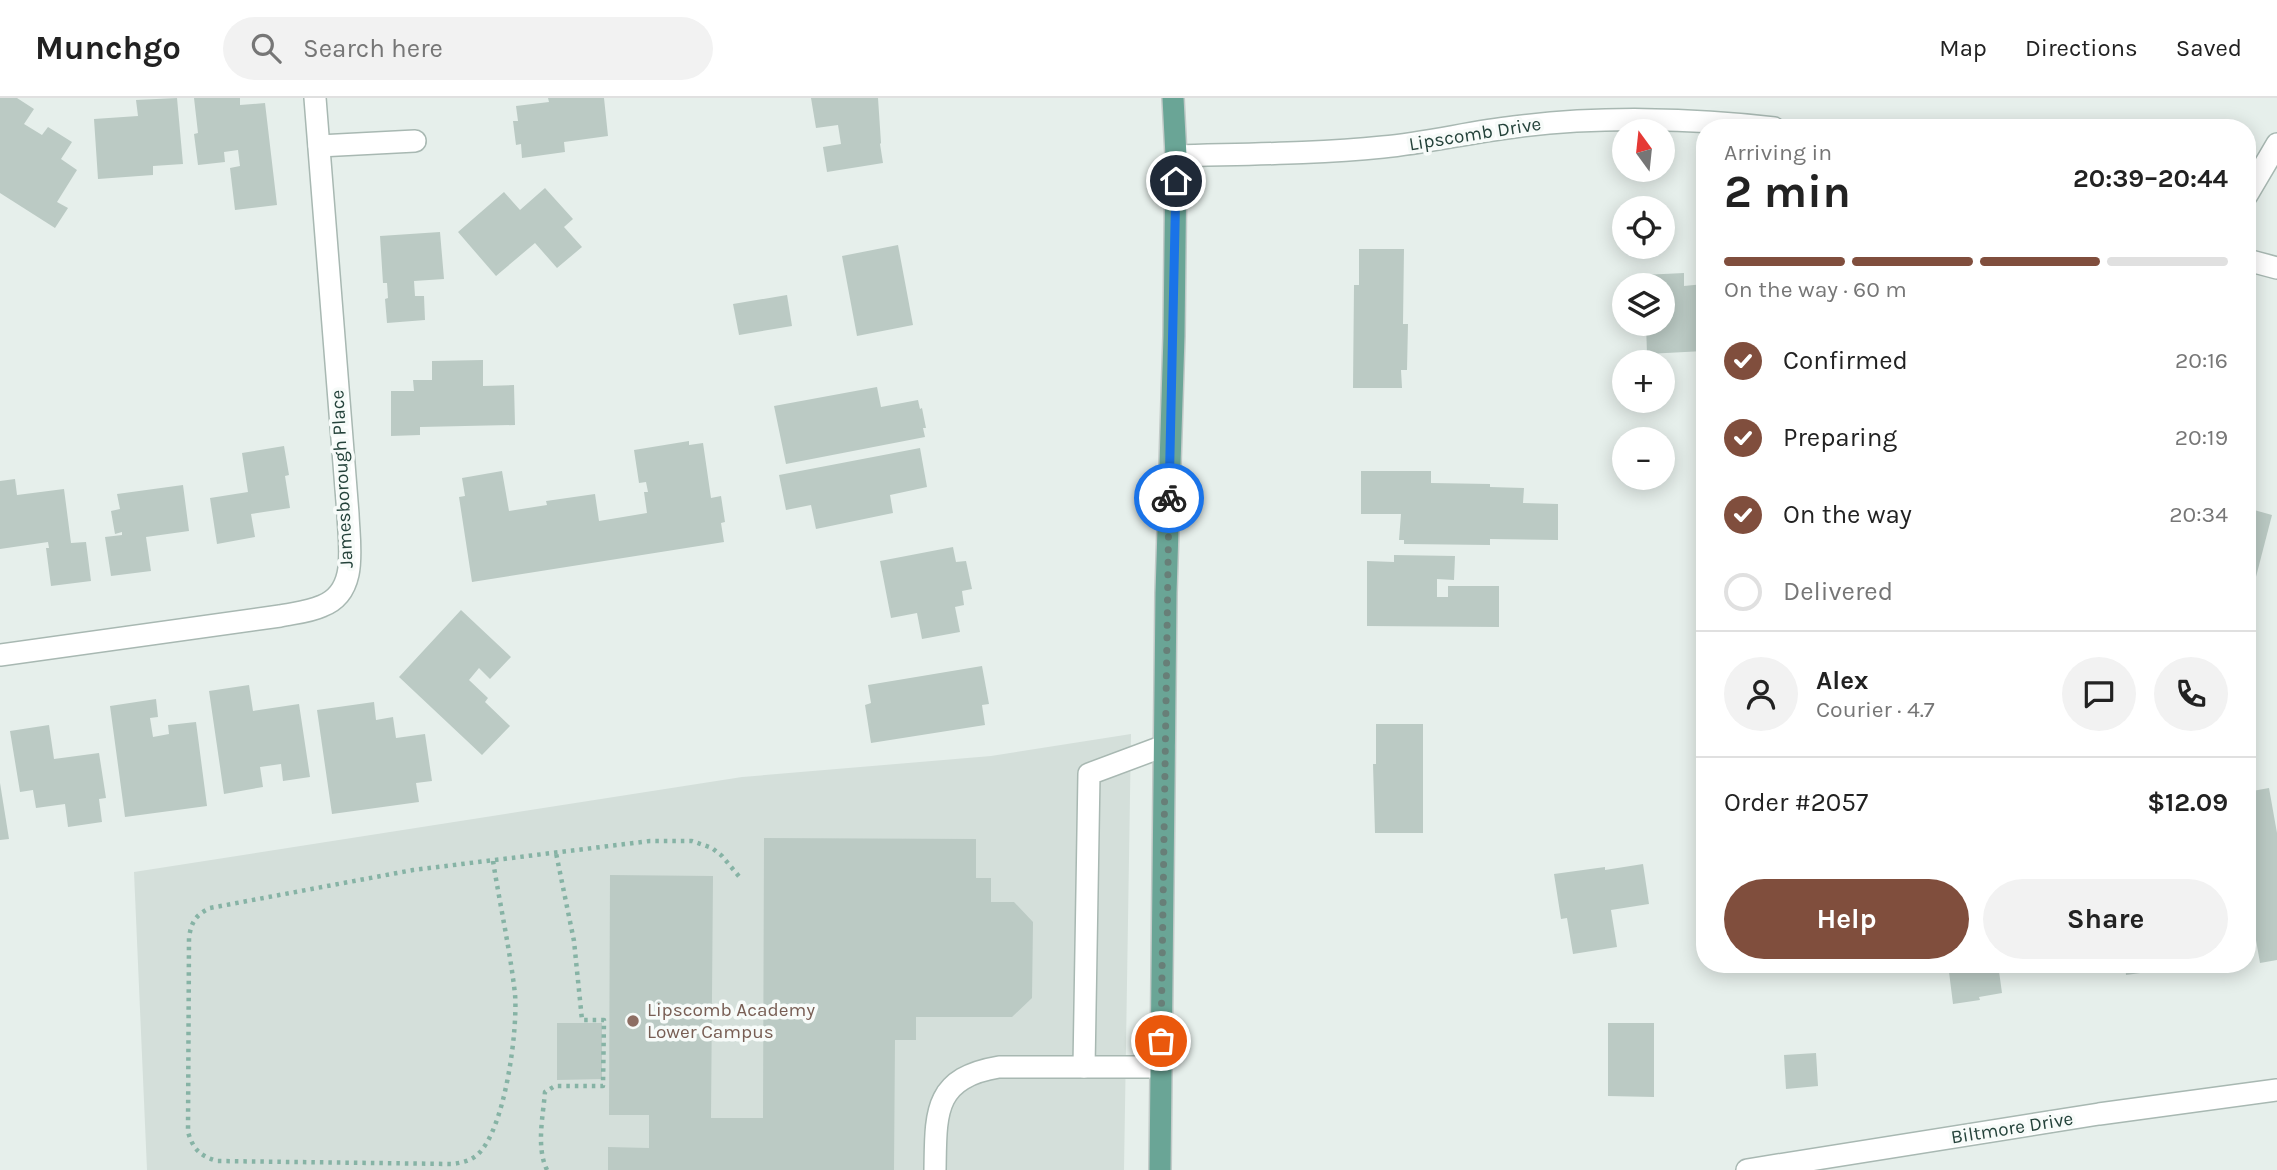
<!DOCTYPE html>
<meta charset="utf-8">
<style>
:root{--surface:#fff;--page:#f2f2f2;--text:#222;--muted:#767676;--line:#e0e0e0;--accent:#804e3d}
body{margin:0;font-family:Karla,sans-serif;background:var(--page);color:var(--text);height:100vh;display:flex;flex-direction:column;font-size:26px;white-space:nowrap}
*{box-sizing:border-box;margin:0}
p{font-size:23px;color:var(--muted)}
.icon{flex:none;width:38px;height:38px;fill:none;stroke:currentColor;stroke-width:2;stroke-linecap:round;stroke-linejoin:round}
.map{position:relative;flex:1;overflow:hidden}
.panel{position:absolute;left:1696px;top:21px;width:560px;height:854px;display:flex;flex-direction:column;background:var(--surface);border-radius:28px;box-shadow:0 4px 18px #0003}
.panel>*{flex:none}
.needle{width:46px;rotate:345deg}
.buttons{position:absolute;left:1612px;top:21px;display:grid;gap:14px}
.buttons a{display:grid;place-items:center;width:63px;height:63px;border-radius:50%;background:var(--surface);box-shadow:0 4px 18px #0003;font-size:35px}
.pin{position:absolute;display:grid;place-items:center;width:60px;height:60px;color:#fff;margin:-30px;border:4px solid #fff;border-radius:50%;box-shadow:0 2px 7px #0007}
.courier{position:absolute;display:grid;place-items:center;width:70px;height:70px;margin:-35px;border:5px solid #1a73e8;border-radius:50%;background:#fff;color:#222;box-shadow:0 2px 9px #0007}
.overview em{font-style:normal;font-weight:700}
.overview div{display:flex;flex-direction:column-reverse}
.overview{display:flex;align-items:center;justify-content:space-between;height:119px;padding:0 28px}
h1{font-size:46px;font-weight:700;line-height:52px}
.bar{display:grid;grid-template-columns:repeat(4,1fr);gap:10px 7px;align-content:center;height:84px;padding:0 28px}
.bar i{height:9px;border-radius:5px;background:var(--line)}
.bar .on{background:var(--accent)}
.bar p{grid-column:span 4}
.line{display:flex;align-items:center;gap:18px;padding:0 28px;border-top:2px solid var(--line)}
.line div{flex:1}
.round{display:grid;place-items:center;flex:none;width:74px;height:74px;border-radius:37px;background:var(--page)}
ol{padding:0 28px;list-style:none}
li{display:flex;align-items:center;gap:21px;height:77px}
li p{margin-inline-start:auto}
li .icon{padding:7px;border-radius:50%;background:var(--accent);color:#fff;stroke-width:4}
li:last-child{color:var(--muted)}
li i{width:38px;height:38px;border:4px solid var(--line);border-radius:50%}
.cta{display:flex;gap:14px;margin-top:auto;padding:14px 28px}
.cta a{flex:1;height:80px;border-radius:42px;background:var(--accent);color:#fff;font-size:28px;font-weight:700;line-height:80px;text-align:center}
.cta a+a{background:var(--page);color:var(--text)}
header{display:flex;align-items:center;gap:42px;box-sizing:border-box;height:98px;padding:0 35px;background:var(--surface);border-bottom:2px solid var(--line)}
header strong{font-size:33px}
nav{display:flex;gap:38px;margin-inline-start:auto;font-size:24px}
.search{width:490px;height:63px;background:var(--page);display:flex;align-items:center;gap:18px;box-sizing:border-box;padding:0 24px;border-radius:38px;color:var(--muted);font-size:26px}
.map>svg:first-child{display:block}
.built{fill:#d4dfda}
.building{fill:#bbcac4}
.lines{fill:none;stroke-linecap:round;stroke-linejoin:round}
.minor-casing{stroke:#a8b8b2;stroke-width:24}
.major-casing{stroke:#c2cac8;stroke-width:24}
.path{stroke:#86b3a5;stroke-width:4.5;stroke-dasharray:3.5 5;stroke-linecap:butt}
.minor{stroke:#fff;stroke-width:21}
.major{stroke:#6aa596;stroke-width:21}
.done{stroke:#687f78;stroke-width:7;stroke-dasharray:0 12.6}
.route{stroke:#1a73e8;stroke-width:9}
.education-dot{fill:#8d6e63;stroke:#f7fbf9;stroke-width:2.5}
.labels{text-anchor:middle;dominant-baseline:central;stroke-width:7;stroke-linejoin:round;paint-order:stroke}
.street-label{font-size:19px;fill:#24423a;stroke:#f7fbf9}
.education-label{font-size:19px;fill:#785e54;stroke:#f7fbf9;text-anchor:start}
</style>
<header>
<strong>Munchgo</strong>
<div class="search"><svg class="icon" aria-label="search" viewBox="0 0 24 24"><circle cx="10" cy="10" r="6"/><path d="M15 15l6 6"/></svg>Search here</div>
<nav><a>Map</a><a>Directions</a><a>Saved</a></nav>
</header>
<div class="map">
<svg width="2277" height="1072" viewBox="0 0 2277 1072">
<rect width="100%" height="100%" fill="#e6efeb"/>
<path class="built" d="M1131 636 1124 1072H147L134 774 742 679 991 658Z"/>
<g class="building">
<path d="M0 0H17L34 11 24 26 42 37 48 29 72 44 61 61 77 72 57 104 68 110 55 130 0 95Z"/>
<path d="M177 0 183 66 153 68V77L98 81 94 21 138 18 136 2Z"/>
<path d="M194 0H240V7L265 5 277 107 235 112 230 70 240 68 238 52 224 54 225 64 198 67 194 36 198 35Z"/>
<path d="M548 0H604L608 38 564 44 565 54 522 60 521 46 516 47 513 23H518L516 8 549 4Z"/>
<path d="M811 0H878L881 45 880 46 883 65 827 74 823 49 841 46 838 27 816 30Z"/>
<path d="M545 90 573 121 564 129 582 149 557 170 535 145 496 178 458 134 504 94 520 112Z"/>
<path d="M440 134 444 181 414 183 415 198H424L425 222 387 225 385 201 388 200 387 185H383L380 138Z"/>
<path d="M898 147 913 227 857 238 842 158Z"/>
<path d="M1359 151H1404L1403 226H1408L1407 272H1401L1402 290H1353L1354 187H1359Z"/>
<path d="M1684 175V188L1704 186V253L1647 256 1646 226H1662V187H1644L1643 177Z"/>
<path d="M787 197 792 228 739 237 733 206Z"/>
<path d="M483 262V288L514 287 515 327 420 329V337L391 338V293H414L413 282H432V263Z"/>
<path d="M877 289 881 309 918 302 920 311 922 310 926 330H923L925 339 786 366 774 308Z"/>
<path d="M689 343V347L703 345 711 400 721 398 725 424 721 425 724 444 472 484 459 399 465 398 462 380 502 373 509 413 547 407 546 403 595 396 599 423 647 415 644 394H648L646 384 639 385 634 352Z"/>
<path d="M284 348 289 377 285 378 290 410 251 416 255 439 217 446 210 400 248 394 242 355Z"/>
<path d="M920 350 927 389 890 397 893 415 816 431 811 407 786 412 779 377Z"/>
<path d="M1361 373H1431V385L1490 386V389L1524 390 1523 405 1558 406V442L1490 441V447L1404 446V442H1399L1401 416H1361Z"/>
<path d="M15 381 17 397 64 391 71 445 86 444 91 483 51 488 46 450H49L48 444 0 451V383Z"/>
<path d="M183 387 189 433 146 439 151 473 111 478 105 439 122 437V434L115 436 111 413 120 411 117 396Z"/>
<path d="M2247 410 2272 417 2250 502 2247 501Z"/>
<path d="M953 449 956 464 966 463 972 491 962 493 964 507 955 509 960 534 922 541 917 515 891 520 880 463Z"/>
<path d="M1394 457 1455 458 1454 482 1437 481V499H1448V488H1499V529L1367 528V463L1394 464Z"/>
<path d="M461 512 511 559 490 581 479 570 469 582 488 600 485 604 510 628 482 657 399 579Z"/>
<path d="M982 568 989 606 982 607 985 627 871 645 865 607 871 605 868 587Z"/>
<path d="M249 587 253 613 299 606 310 679 283 683 281 666 260 669 263 689 224 696 209 593Z"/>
<path d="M156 601 158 619 150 620 153 639 169 636 168 627 196 624 207 708 125 719 110 608Z"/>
<path d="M374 604 376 622 393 619 396 640 425 636 432 683 416 685 419 704 332 716 317 612Z"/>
<path d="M1376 626H1423V735H1375L1373 666H1376Z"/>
<path d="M49 627 54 661 99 655 106 700 99 701 102 724 68 729 65 706 36 710 33 692 20 694 10 633Z"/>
<path d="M0 685 9 741 0 742Z"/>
<path d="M2269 690 2277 735V862L2260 865 2256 842 2247 844V694Z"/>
<path d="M764 740 976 741V780H991V804H1014L1033 824 1032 900 1012 919H916V942H895L894 1072H608V1049L649 1050V1017H609L610 777 713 778 711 1020H763Z"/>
<path d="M1643 766 1649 806 1611 812 1617 849 1573 856 1567 820 1561 821 1554 776 1605 769V772Z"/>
<path d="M1948 866H1998L2002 895 1979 899 1980 902 1953 906Z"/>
<path d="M2125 866H2161L2162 872 2126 877Z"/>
<path d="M557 925H602V981L557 982Z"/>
<path d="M1608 925H1654V999L1608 998Z"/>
<path d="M1816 955 1818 988 1786 991 1784 957Z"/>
</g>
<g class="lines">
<g class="minor-casing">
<g id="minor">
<path d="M319 48 415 43"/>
<path d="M1176 58C1245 56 1314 56 1383 49 1427 45 1470 34 1514 29 1595 18 1694 20 1774 30"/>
<path d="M2247 97 2277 46"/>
<path d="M2247 162 2277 170"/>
<path d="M0 557 280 518C294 515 309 514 322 508 359 494 349 447 348 416L315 0"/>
<path d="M1084 969 1089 676 1164 648"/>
<path d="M935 1072C936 1015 933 980 999 969H1161"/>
<path d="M1747 1072 2099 1016 2277 992"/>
</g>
</g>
<g class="major-casing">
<path id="major" d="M1160 1072 1166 495 1174 238 1176 58 1173 0"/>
</g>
<g class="path">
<path d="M493 763C500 807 510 852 515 896 518 932 505 1033 477 1057 470 1063 461 1065 452 1066L217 1063C200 1058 193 1051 188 1034L189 840C191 825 195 817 210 810L413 772 650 743H692L712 750 722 758 742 782"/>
<path d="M547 1072C536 1049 543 1019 545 994L555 988H603L604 922H582L574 843 556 755"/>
</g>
<use href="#minor" class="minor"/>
<use href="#major" class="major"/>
</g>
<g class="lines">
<path class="done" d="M1161 943 1169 400"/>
<path class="route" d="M1169 400 1176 83"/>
</g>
<circle class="education-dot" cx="633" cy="923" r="7"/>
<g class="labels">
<g class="street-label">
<text transform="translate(1475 36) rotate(-9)">Lipscomb Drive</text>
<text transform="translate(342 381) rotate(-93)">Jamesborough Place</text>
<text transform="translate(2012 1030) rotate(-9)">Biltmore Drive</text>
</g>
<g class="education-label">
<text x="647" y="912">Lipscomb Academy<tspan x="647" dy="22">Lower Campus</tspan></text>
</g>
</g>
</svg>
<div class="buttons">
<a><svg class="needle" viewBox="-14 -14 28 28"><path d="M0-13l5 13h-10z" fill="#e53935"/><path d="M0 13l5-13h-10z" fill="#767676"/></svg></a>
<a><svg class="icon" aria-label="locate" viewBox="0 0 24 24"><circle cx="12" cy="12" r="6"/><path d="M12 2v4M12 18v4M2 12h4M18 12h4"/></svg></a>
<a><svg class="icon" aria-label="layers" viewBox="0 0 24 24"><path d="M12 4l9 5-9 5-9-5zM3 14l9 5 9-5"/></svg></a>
<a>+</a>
<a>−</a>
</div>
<div class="pin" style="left:1161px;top:943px;background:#ea580c"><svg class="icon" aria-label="bag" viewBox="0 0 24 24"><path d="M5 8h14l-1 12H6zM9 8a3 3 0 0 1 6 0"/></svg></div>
<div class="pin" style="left:1176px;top:83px;background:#1f2937"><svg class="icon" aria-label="home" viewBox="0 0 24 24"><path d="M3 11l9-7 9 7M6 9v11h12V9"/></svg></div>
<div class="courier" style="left:1169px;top:400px"><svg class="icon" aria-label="bike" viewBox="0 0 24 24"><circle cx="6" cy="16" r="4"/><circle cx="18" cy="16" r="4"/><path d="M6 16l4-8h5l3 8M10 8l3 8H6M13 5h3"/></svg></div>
<section class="panel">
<div class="overview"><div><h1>2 min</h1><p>Arriving in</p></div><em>20:39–20:44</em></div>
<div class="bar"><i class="on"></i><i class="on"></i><i class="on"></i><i></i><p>On the way · 60 m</p></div>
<ol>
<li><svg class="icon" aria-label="check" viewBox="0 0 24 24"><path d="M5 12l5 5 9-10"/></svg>Confirmed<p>20:16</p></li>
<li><svg class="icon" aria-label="check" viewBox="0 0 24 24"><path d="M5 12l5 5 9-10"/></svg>Preparing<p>20:19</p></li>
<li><svg class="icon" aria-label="check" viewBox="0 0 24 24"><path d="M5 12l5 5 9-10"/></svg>On the way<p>20:34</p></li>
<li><i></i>Delivered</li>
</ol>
<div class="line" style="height:126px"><a class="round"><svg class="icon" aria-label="person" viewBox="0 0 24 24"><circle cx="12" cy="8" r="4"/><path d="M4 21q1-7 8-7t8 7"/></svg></a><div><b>Alex</b><p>Courier · 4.7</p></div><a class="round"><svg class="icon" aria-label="chat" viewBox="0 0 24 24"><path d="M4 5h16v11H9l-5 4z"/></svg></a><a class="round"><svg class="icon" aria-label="phone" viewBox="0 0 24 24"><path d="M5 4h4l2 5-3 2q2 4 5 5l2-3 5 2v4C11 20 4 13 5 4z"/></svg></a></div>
<div class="line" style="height:91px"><div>Order #2057</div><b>$12.09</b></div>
<div class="cta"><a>Help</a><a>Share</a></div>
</section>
</div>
